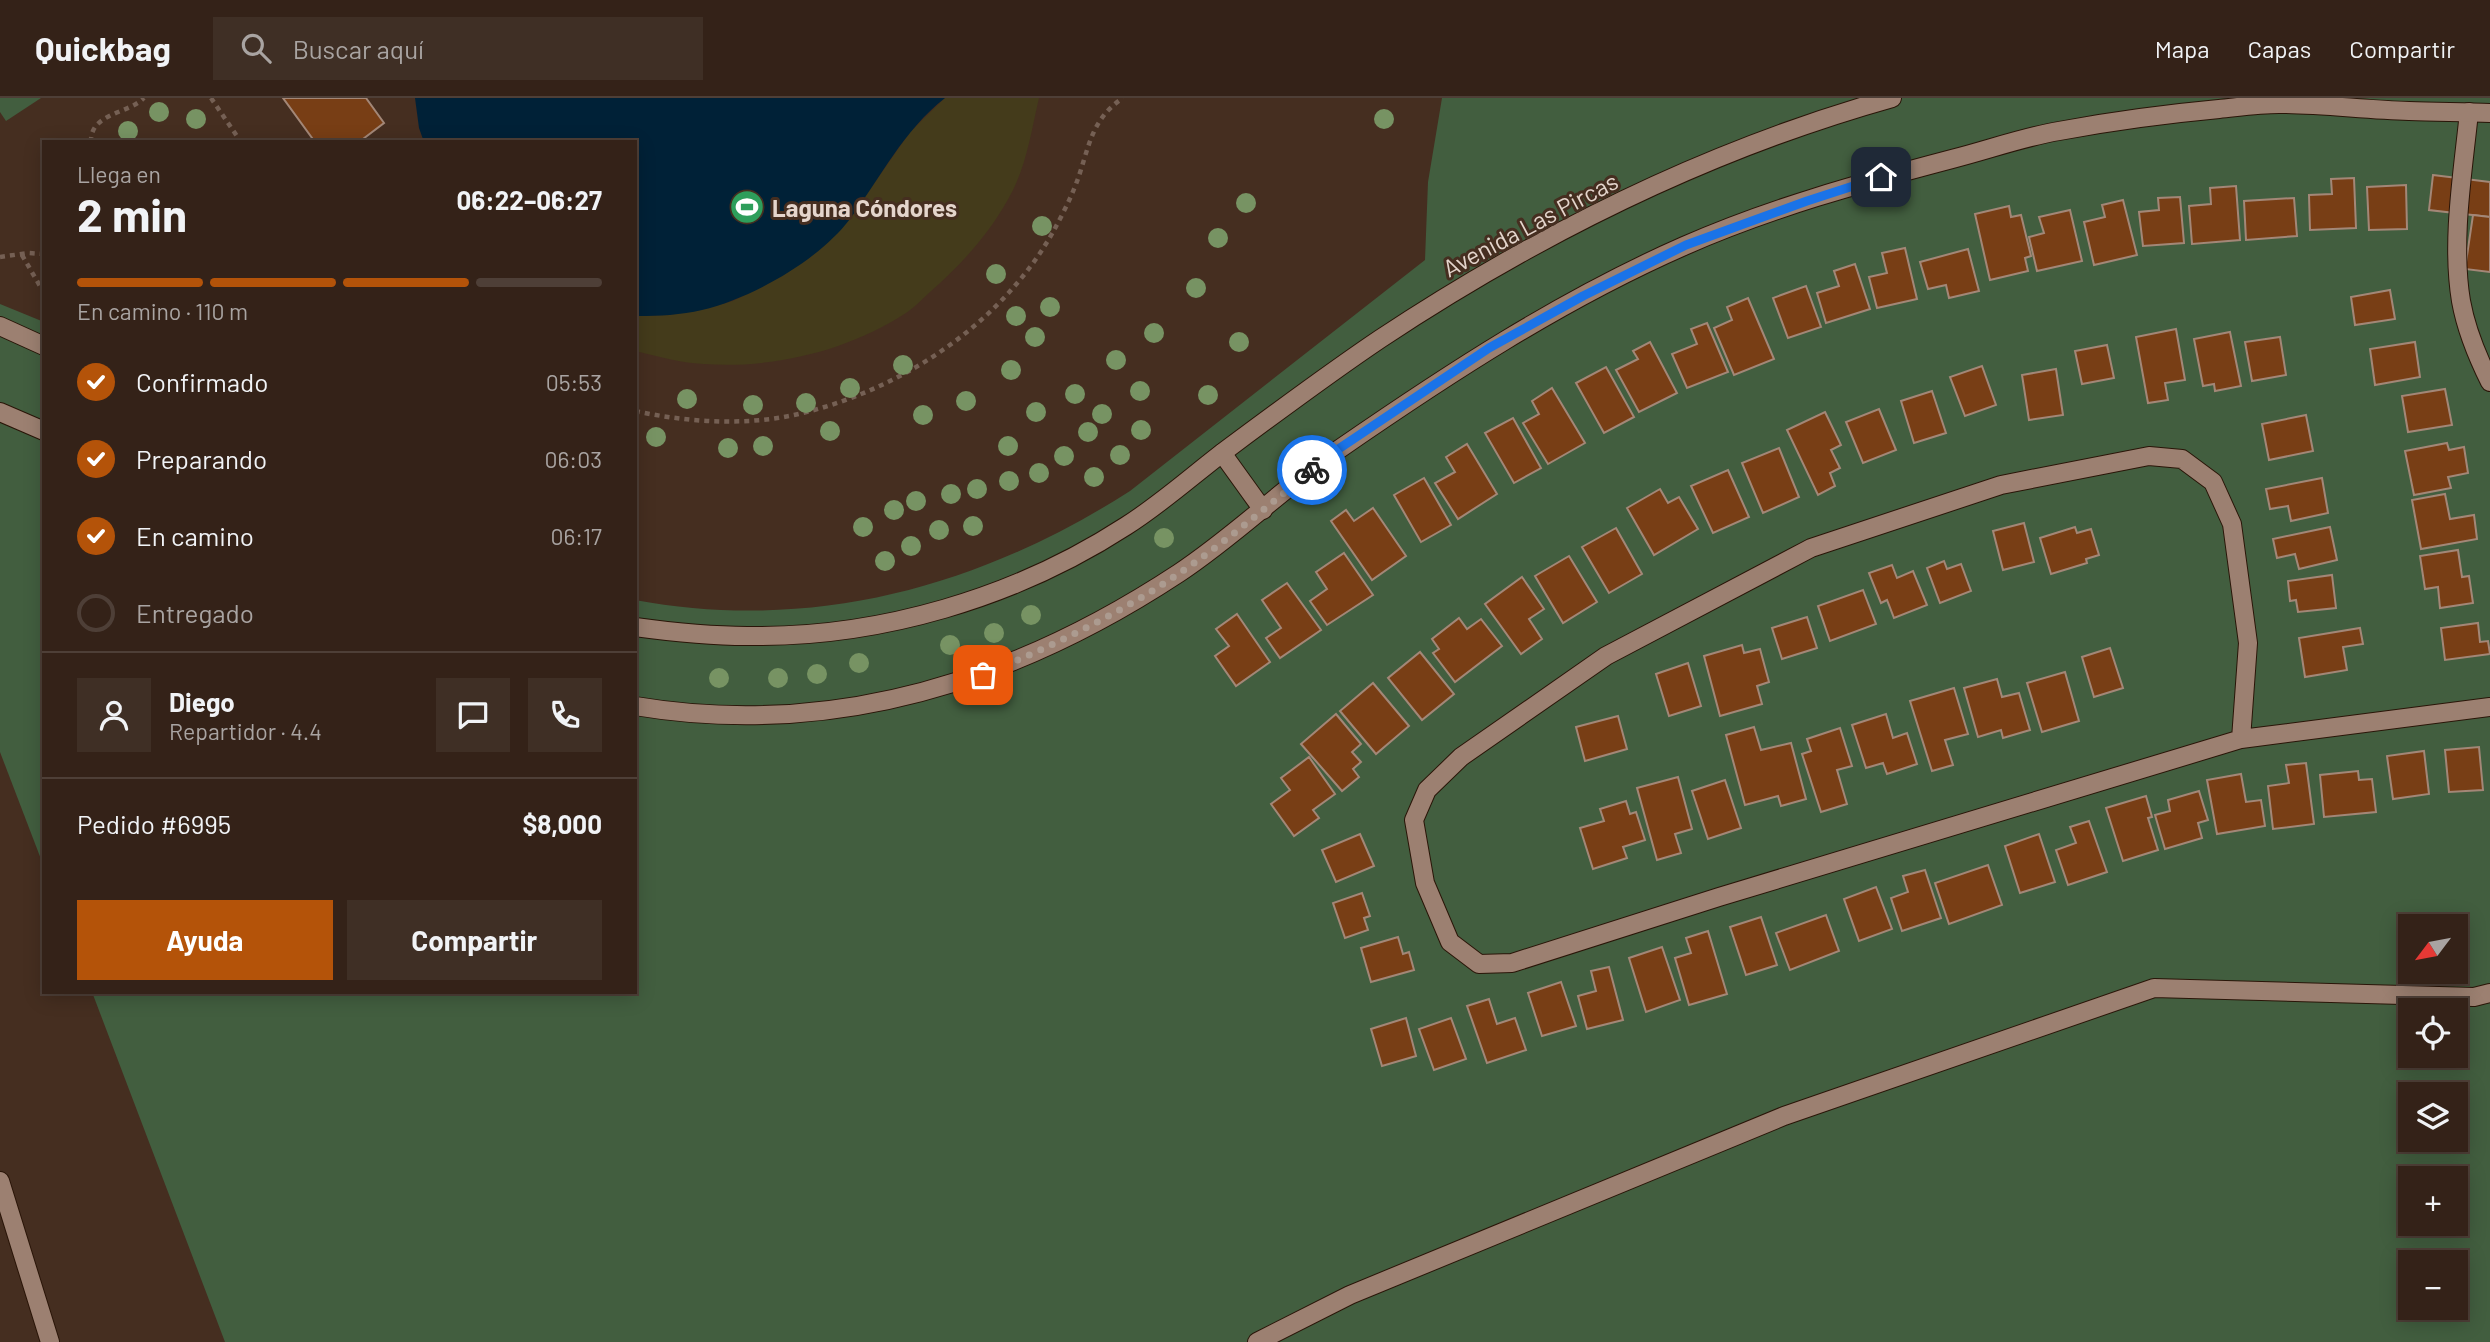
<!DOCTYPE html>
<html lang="es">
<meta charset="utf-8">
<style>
:root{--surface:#342218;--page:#3f2f25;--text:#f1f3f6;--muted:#a9a4a2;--line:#4e3f37;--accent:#b45309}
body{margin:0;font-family:Barlow,sans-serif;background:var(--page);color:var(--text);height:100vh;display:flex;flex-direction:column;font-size:26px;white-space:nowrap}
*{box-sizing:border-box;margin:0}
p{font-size:23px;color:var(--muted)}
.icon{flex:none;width:38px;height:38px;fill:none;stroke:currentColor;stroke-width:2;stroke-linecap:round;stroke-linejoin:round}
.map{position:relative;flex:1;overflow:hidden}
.panel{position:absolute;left:42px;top:42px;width:595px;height:854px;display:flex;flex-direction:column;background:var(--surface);border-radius:0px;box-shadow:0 4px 18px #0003,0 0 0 2px var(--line)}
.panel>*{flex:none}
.needle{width:46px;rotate:238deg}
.buttons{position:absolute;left:2398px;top:816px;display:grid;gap:14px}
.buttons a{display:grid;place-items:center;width:70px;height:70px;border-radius:0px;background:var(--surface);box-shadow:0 4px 18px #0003,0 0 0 2px var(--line);font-size:35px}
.pin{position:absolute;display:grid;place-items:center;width:60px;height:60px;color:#fff;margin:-30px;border-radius:14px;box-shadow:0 4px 10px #0006}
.courier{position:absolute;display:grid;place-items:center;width:70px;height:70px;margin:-35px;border:5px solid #1a73e8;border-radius:50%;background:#fff;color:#222;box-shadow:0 2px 9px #0007}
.headline em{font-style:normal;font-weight:700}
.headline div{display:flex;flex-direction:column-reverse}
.headline{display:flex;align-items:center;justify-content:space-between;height:119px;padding:0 35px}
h1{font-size:46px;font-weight:700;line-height:52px}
.bar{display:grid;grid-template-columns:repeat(4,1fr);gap:10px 7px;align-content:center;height:84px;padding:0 35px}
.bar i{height:9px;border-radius:5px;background:var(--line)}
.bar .active{background:var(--accent)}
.bar p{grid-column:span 4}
.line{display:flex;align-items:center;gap:18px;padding:0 35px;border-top:2px solid var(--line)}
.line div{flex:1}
.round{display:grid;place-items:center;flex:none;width:74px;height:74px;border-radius:0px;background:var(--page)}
ol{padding:0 35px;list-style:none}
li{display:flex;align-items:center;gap:21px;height:77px}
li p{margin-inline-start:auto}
li .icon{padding:7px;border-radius:50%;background:var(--accent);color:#fff;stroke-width:4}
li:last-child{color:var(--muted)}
li i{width:38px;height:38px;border:4px solid var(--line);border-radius:50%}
.action{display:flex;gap:14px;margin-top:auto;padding:14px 35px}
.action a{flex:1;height:80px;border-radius:0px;background:var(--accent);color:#fff;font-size:28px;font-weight:700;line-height:80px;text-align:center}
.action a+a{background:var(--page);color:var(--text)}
header{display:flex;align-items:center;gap:42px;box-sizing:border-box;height:98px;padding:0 35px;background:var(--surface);border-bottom:2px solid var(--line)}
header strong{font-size:33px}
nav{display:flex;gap:38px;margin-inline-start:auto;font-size:24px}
.search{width:490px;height:63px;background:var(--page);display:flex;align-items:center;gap:18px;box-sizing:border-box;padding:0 24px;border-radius:0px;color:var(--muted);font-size:26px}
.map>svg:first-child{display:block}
.green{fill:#425e3f;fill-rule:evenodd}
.sand{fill:#443b1b}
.water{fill:#002137}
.building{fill:#783e15;stroke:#a38777;stroke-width:2}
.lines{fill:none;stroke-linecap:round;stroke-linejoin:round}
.minor-casing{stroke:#2a1508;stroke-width:20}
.path{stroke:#756054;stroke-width:4.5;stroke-dasharray:5 5;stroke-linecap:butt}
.minor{stroke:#9c8071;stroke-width:18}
.tree{fill:#779363}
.done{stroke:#ac9b90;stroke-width:7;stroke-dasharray:0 12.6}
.route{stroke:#1a73e8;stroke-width:9}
.labels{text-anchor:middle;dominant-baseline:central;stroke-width:6;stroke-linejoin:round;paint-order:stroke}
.poi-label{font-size:24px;font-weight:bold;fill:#e4d5cc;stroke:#452e20;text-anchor:start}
.street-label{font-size:24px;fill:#e4d5cc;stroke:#452e20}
</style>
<header>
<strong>Quickbag</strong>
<div class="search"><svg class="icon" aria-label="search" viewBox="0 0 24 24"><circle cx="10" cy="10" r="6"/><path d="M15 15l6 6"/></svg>Buscar aquí</div>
<nav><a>Mapa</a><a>Capas</a><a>Compartir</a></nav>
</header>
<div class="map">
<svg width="2490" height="1244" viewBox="0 0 2490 1244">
<rect width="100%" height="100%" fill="#452e20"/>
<g class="green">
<path d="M0 0H41L6 23 0 14Z"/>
<path d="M1442 0H2490V1244H225L92 894H635V502C813 535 980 489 1130 393L1425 162 1428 84ZM2410 828H2455V873H2410ZM2410 912H2455V957H2410ZM2410 996H2455V1041H2410ZM2410 1080H2455V1125H2410ZM2410 1164H2455V1209H2410Z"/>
<path d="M0 206 44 224V769L0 654Z"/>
</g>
<path class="sand" d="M945 0H1039C1032 30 1027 64 1013 92 993 132 963 165 930 194 922 201 915 209 906 215 848 253 772 271 703 266 680 265 657 258 635 253V218L668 217 700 212 733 203 771 184 847 124 910 34Z"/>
<path class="water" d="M415 0H945C903 33 881 79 850 121 818 163 752 200 702 212 681 217 659 218 638 218H635V44H424L419 30Z"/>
<g class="building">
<path d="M283 0H366L384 25 359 44H315Z"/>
<path d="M2433 77 2490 84V119L2429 112Z"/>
<path d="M2354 80 2356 130 2310 132 2309 97 2332 96 2331 81Z"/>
<path d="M2406 87 2407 131 2369 132 2367 89Z"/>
<path d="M2236 88 2240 142 2192 146 2189 108 2211 106 2210 90Z"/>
<path d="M2180 99 2184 145 2143 148 2139 114 2159 112 2158 100Z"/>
<path d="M2294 100 2297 138 2246 142 2244 103Z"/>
<path d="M2123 102 2137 157 2094 167 2084 124 2105 119 2102 107Z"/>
<path d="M2009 108 2011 119 2021 117 2031 158 2025 160 2028 173 1990 182 1975 116Z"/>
<path d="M2070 112 2082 163 2037 173 2029 139 2044 135 2039 119Z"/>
<path d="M2473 117 2490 119V174L2465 171Z"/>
<path d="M1905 150 1917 201 1877 210 1869 179 1887 175 1882 155Z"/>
<path d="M1968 151 1979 193 1949 200 1946 187 1928 191 1920 164Z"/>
<path d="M1855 166 1870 211 1826 225 1817 195 1839 188 1834 173Z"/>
<path d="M1806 188 1821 229 1788 240 1773 200Z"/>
<path d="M2390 192 2395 221 2355 227 2351 199Z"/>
<path d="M1748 200 1774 261 1734 277 1714 230 1732 222 1727 209Z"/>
<path d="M1707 225 1728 274 1687 290 1672 256 1697 246 1691 231Z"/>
<path d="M2176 231 2185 282 2165 285 2168 302 2148 305 2136 239Z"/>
<path d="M2230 234 2241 288 2215 293 2214 286 2203 288 2194 241Z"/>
<path d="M2280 239 2286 277 2252 283 2245 244Z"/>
<path d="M1650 244 1677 295 1639 314 1616 272 1638 261 1633 253Z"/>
<path d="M2415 244 2420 279 2375 287 2370 251Z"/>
<path d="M2107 247 2114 280 2082 286 2075 253Z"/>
<path d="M1982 268 1996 307 1965 318 1950 279Z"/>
<path d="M1606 269 1634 319 1604 335 1576 285Z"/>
<path d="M2056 271 2063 317 2029 322 2022 277Z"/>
<path d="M1552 290 1585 345 1548 366 1523 325 1539 316 1532 303Z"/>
<path d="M2445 291 2452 327 2408 334 2402 298Z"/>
<path d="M1932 293 1946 335 1914 345 1901 303Z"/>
<path d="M1879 311 1896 352 1863 365 1846 324Z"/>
<path d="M1825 314 1841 347 1831 352 1840 370 1830 375 1835 388 1818 397 1787 332Z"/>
<path d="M2306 317 2313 353 2269 362 2262 326Z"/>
<path d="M1513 320 1541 370 1514 385 1485 335Z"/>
<path d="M2447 345 2449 352 2464 349 2468 375 2448 379 2451 390 2414 397 2405 353Z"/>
<path d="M1467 346 1497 396 1458 421 1435 385 1455 374 1446 359Z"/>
<path d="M1779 350 1799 399 1763 415 1742 365Z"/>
<path d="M1728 372 1749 419 1713 435 1691 388Z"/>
<path d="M1424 380 1451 427 1421 444 1394 397Z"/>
<path d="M2322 380 2328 415 2291 423 2288 408 2270 411 2266 391Z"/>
<path d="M1660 391 1668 405 1679 399 1698 431 1654 457 1627 410Z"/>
<path d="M2445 396 2450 421 2474 417 2477 441 2421 451 2412 402Z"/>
<path d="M1373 410 1406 458 1372 482 1331 423 1346 412 1354 423Z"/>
<path d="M2024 425 2034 464 2003 472 1993 433Z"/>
<path d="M2075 429 2077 435 2091 431 2099 457 2086 461 2087 465 2051 476 2040 440Z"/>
<path d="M2330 429 2337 462 2299 471 2295 456 2277 460 2273 441Z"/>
<path d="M1616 430 1642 476 1609 495 1582 449Z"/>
<path d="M2458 452 2462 479 2469 478 2473 505 2440 510 2438 489 2425 491 2420 458Z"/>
<path d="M1344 455 1373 497 1327 527 1310 503 1327 491 1316 474Z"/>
<path d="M1569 458 1597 504 1563 525 1535 478Z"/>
<path d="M1944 463 1947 471 1961 466 1971 493 1940 505 1927 470Z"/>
<path d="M1892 467 1897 480 1913 473 1927 507 1894 520 1887 502 1881 505 1869 475Z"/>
<path d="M2332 477 2336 510 2298 514 2296 502 2290 503 2288 483Z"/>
<path d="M1522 479 1544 511 1529 521 1542 541 1521 556 1485 506Z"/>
<path d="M1287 485 1321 532 1280 560 1266 540 1281 530 1262 502Z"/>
<path d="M1863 492 1876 526 1830 543 1818 508Z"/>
<path d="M1237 516 1270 564 1236 588 1215 558 1229 548 1216 531Z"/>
<path d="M1807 519 1817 550 1782 561 1772 530Z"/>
<path d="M1459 520 1467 531 1481 521 1502 548 1455 584 1433 555 1439 551 1432 541Z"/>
<path d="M2478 525 2480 544 2488 543 2490 556 2445 562 2441 530Z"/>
<path d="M2360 530 2363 546 2343 549 2347 572 2305 579 2299 540Z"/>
<path d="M1742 547 1744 555 1760 551 1769 584 1757 588 1762 606 1720 618 1704 558Z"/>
<path d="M2110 550 2123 590 2094 599 2082 559Z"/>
<path d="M1420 554 1454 596 1422 622 1388 580Z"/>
<path d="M1688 565 1701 608 1669 618 1656 576Z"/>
<path d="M2065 574 2079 623 2042 634 2027 585Z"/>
<path d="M1997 581 2002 599 2019 595 2030 632 2003 640 2001 632 1978 639 1964 590Z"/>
<path d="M1373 585 1409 628 1376 656 1340 613Z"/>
<path d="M1954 590 1968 636 1945 642 1953 667 1932 673 1910 603Z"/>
<path d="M1336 616 1361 646 1352 654 1361 664 1353 671 1359 679 1342 693 1301 646Z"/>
<path d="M1886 616 1893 640 1907 635 1917 666 1887 676 1883 665 1866 670 1852 627Z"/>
<path d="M1618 618 1627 651 1585 663 1576 629Z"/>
<path d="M1754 629 1761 652 1791 645 1806 701 1781 708 1778 698 1745 707 1726 637Z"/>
<path d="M1840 630 1852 668 1837 672 1847 706 1821 714 1802 656 1811 653 1807 641Z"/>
<path d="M2479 649 2483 692 2449 694 2445 652Z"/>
<path d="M2424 653 2429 696 2393 701 2387 658Z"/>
<path d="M1309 659 1335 696 1313 712 1319 720 1294 738 1271 706 1290 692 1281 680Z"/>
<path d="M2306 665 2314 726 2273 731 2268 688 2289 685 2286 667Z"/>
<path d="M2358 673 2359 682 2372 681 2376 714 2324 719 2320 677Z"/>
<path d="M2241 676 2246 704 2261 702 2265 728 2217 736 2207 682Z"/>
<path d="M1678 679 1692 731 1675 736 1681 755 1657 762 1637 690Z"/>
<path d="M1725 682 1741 730 1708 741 1692 693Z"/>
<path d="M2199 693 2208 722 2198 725 2202 740 2165 751 2155 717 2170 713 2168 702Z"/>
<path d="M2146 698 2152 719 2148 720 2158 752 2123 763 2106 710Z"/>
<path d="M1626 703 1630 716 1636 714 1645 742 1623 749 1627 760 1593 771 1580 730 1604 723 1600 711Z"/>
<path d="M2089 723 2107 774 2068 787 2056 752 2076 745 2070 729Z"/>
<path d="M1360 736 1374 768 1336 784 1322 752Z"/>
<path d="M2039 736 2055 784 2020 795 2005 748Z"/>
<path d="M1988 767 2002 807 1949 826 1935 785Z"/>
<path d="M1925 772 1941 820 1902 833 1891 800 1908 794 1903 778Z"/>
<path d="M1876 789 1892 831 1859 843 1844 801Z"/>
<path d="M1362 795 1370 818 1364 820 1368 832 1345 840 1333 805Z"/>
<path d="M1826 817 1839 853 1790 872 1776 835Z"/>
<path d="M1761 819 1777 867 1746 877 1730 829Z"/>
<path d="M1708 833 1727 896 1689 907 1675 860 1691 855 1686 840Z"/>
<path d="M1398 839 1403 856 1409 854 1414 872 1371 884 1361 850Z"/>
<path d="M1662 849 1680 902 1646 914 1629 860Z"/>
<path d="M1609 869 1623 922 1587 931 1578 898 1596 893 1591 873Z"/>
<path d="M1561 884 1576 928 1542 938 1528 895Z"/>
<path d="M1489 901 1497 926 1515 920 1526 952 1487 965 1467 908Z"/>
<path d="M1406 920 1416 958 1382 968 1371 931Z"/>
<path d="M1451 920 1466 961 1434 972 1419 931Z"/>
</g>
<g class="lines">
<g class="minor-casing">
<g id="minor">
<path d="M2469 14C2463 74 2451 143 2461 203 2466 231 2477 258 2490 284"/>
<path d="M0 228 44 248"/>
<path d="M0 314 44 333"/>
<path d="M1222 355 1263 412"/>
<path d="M635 529C672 534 709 538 747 538 879 540 1015 500 1126 428 1161 406 1193 377 1226 352 1277 314 1328 276 1380 241 1537 137 1710 51 1892 0"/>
<path d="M635 608C832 641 1015 583 1179 475 1235 438 1283 390 1338 352 1448 276 1561 202 1684 148 1770 110 1861 85 1952 61 1988 52 2023 39 2059 33 2112 23 2165 16 2219 11 2239 9 2259 6 2279 6 2322 6 2366 12 2409 13 2436 14 2463 14 2490 15"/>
<path d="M2241 641 2248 545 2232 426 2213 384 2182 361 2149 358 2001 387 1811 450 1606 558 1461 659 1427 692 1414 722 1425 785 1450 844 1479 866 1512 865 1719 799 2241 641 2490 609"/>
<path d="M0 1083 50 1244"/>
<path d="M1257 1244 1350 1197 1784 1018 2154 890 2474 899 2490 895"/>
</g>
</g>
<g class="path">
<path d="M211 0 241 44"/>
<path d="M91 44C90 15 128 16 144 0"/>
<path d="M22 157 44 195"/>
<path d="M0 159 28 155 44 156"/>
<path d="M635 313C686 324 743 328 794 317 898 294 1000 228 1053 134 1060 121 1068 106 1074 91 1089 55 1088 23 1123 0"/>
</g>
<use href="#minor" class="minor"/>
</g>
<g class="tree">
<circle cx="159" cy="14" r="10"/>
<circle cx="196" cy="21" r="10"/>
<circle cx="1384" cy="21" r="10"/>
<circle cx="128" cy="33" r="10"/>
<circle cx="1246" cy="105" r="10"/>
<circle cx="1042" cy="128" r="10"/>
<circle cx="1218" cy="140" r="10"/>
<circle cx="996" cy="176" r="10"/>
<circle cx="1196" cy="190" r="10"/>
<circle cx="1050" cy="209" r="10"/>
<circle cx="1016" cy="218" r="10"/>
<circle cx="1154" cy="235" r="10"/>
<circle cx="1035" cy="239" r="10"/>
<circle cx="1239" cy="244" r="10"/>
<circle cx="1116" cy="262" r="10"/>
<circle cx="903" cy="267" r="10"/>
<circle cx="1011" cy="272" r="10"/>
<circle cx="850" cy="290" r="10"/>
<circle cx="1140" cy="293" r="10"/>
<circle cx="1075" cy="296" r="10"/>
<circle cx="1208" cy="297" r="10"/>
<circle cx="687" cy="301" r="10"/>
<circle cx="966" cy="303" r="10"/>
<circle cx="806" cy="305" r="10"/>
<circle cx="753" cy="307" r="10"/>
<circle cx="1036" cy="314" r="10"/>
<circle cx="1102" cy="316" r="10"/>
<circle cx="923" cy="317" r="10"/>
<circle cx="1141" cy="332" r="10"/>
<circle cx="830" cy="333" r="10"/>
<circle cx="1088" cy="334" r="10"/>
<circle cx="656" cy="339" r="10"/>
<circle cx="763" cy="348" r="10"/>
<circle cx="1008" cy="348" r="10"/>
<circle cx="728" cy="350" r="10"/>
<circle cx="1120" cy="357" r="10"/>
<circle cx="1064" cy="358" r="10"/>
<circle cx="1039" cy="375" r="10"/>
<circle cx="1094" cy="379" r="10"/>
<circle cx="1009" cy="383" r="10"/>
<circle cx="977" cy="391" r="10"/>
<circle cx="951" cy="396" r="10"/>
<circle cx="916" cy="403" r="10"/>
<circle cx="894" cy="412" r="10"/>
<circle cx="973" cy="428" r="10"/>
<circle cx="863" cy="429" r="10"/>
<circle cx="939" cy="432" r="10"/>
<circle cx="1164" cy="440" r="10"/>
<circle cx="911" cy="448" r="10"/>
<circle cx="885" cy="463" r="10"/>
<circle cx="1031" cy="517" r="10"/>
<circle cx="994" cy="535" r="10"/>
<circle cx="950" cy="547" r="10"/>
<circle cx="859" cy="565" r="10"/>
<circle cx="817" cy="576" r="10"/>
<circle cx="719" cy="580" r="10"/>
<circle cx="778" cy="580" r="10"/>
</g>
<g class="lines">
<path class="done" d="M983 577C1052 548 1120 516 1181 474 1227 443 1269 407 1312 372"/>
<path class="route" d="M1312 372 1334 354 1489 250 1583 198 1686 147 1807 103 1881 79"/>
</g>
<defs>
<g id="stadium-disc" transform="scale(1.75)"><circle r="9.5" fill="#2e9e5b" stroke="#452e20"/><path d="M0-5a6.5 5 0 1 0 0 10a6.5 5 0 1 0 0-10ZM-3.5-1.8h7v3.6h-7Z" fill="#fff"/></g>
</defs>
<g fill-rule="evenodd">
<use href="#stadium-disc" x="747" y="109"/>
</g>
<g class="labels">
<g class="poi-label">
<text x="772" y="109">Laguna Cóndores</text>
</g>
<g class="street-label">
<text transform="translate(1530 126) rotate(-28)">Avenida Las Pircas</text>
</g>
</g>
</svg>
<div class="buttons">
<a><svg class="needle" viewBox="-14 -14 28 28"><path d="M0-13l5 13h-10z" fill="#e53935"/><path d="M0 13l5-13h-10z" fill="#a9a4a2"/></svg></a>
<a><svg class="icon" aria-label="locate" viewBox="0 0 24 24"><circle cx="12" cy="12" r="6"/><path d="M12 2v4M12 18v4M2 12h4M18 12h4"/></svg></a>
<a><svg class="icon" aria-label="layers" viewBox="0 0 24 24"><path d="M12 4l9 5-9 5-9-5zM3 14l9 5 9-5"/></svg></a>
<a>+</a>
<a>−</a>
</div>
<div class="pin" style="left:983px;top:577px;background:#ea580c"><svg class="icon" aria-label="bag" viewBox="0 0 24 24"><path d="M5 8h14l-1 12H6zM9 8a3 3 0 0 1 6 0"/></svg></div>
<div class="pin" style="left:1881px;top:79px;background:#1f2937"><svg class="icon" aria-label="home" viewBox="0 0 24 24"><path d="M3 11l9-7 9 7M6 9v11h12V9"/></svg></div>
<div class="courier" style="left:1312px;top:372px"><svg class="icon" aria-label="bike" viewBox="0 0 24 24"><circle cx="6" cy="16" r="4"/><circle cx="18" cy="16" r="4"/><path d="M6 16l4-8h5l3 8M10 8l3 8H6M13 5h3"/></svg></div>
<section class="panel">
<div class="headline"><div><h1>2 min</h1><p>Llega en</p></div><em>06:22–06:27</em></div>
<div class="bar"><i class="active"></i><i class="active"></i><i class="active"></i><i></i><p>En camino · 110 m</p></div>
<ol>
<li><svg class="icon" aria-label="check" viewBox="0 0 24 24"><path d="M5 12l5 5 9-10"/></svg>Confirmado<p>05:53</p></li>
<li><svg class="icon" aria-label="check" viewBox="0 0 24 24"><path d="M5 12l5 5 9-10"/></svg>Preparando<p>06:03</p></li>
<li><svg class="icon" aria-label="check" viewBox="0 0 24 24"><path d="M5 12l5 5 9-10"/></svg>En camino<p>06:17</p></li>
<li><i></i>Entregado</li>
</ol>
<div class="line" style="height:126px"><a class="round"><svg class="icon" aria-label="person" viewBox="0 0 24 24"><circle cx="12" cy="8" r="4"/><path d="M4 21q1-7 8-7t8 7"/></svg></a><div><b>Diego</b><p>Repartidor · 4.4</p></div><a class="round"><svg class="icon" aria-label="chat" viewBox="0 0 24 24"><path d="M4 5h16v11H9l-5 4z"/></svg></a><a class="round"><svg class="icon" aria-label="phone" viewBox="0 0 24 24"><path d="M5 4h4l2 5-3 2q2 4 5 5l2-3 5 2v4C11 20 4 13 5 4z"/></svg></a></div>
<div class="line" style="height:91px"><div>Pedido #6995</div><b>$8,000</b></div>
<div class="action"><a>Ayuda</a><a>Compartir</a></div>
</section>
</div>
